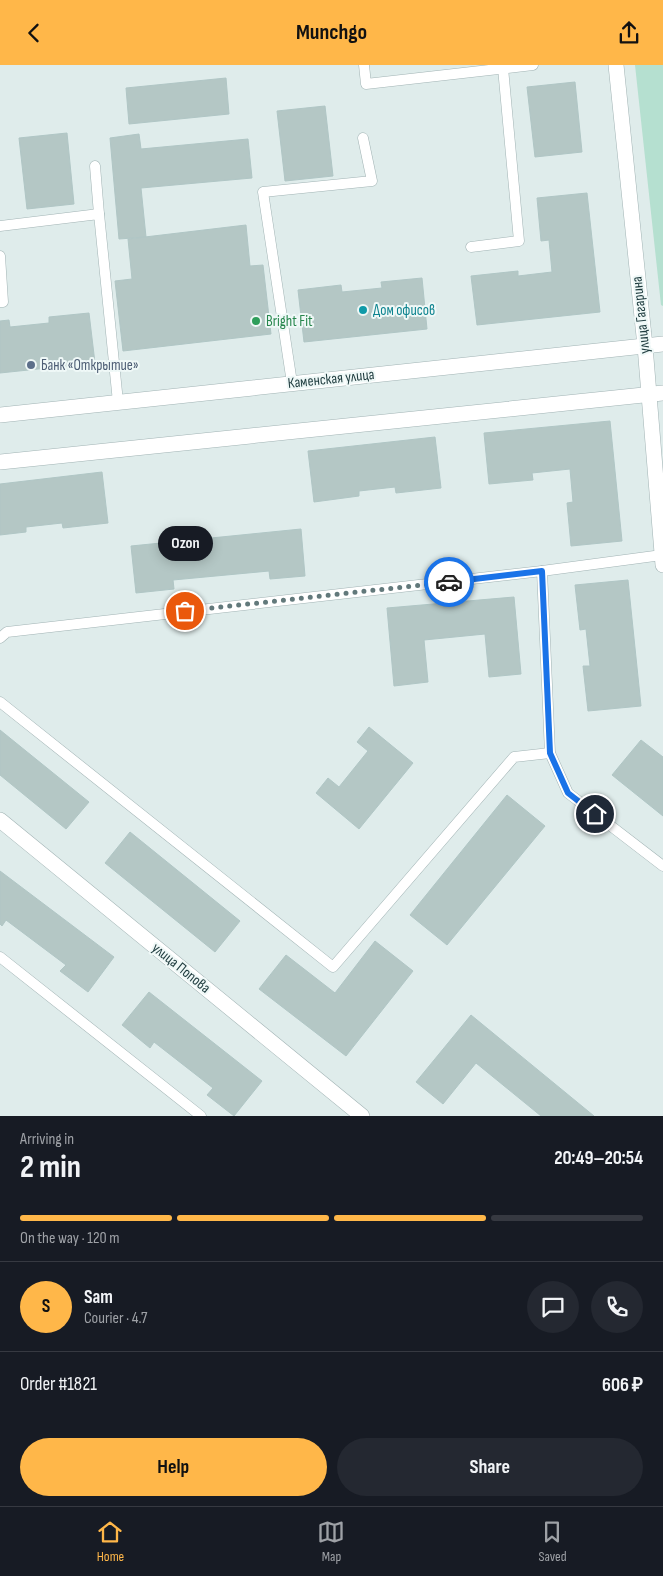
<!DOCTYPE html>
<meta charset="utf-8">
<style>
:root{--surface:#171b24;--page:#242831;--text:#f1f3f6;--muted:#9ea1a6;--line:#363941;--accent:#ffb749}
body{margin:0;font-family:"Sofia Sans Condensed",sans-serif;background:var(--page);color:var(--text);height:100vh;display:flex;flex-direction:column;font-size:19px;white-space:nowrap}
*{box-sizing:border-box;margin:0}
p{font-size:16px;color:var(--muted)}
.icon{flex:none;width:28px;height:28px;fill:none;stroke:currentColor;stroke-width:2;stroke-linecap:round;stroke-linejoin:round}
.map{position:relative;height:1051px;overflow:hidden}
.details{display:flex;flex-direction:column;background:var(--surface);flex:1}
.details>*{flex:none}
.pin{position:absolute;display:grid;place-items:center;width:42px;height:42px;color:#fff;margin:-21px;border:2px solid #fff;border-radius:50%;box-shadow:0 1px 5px #0007}
.courier{position:absolute;display:grid;place-items:center;width:50px;height:50px;margin:-25px;border:4px solid #1a73e8;border-radius:50%;background:#fff;color:#222;box-shadow:0 1px 6px #0007}
.bubble{position:absolute;height:35px;border-radius:18px;background:var(--surface);box-shadow:0 2px 12px #0003;font-size:16px;font-weight:700;line-height:35px;text-align:center}
.head em{font-style:normal;font-weight:700}
.head div{display:flex;flex-direction:column-reverse}
.head{display:flex;align-items:center;justify-content:space-between;height:85px;padding:0 20px}
h1{font-size:32px;font-weight:700;line-height:38px}
.bar{display:grid;grid-template-columns:repeat(4,1fr);gap:8px 5px;align-content:center;height:60px;padding:0 20px}
.bar i{height:6px;border-radius:4px;background:var(--line)}
.bar .on{background:var(--accent)}
.bar p{grid-column:span 4}
.line{display:flex;align-items:center;gap:12px;padding:0 20px;border-top:1px solid var(--line)}
.line div{flex:1}
.round{display:grid;place-items:center;flex:none;width:52px;height:52px;border-radius:26px;background:var(--page)}
.button{display:flex;gap:10px;margin-top:auto;padding:10px 20px}
.button a{flex:1;height:58px;border-radius:30px;background:var(--accent);color:#111;font-size:20px;font-weight:700;line-height:58px;text-align:center}
.button a+a{background:var(--page);color:var(--text)}
header{display:flex;justify-content:space-between;align-items:center;height:65px;padding:0 20px;background:var(--accent);color:#111;font-size:22px;font-weight:700}
.tabs{display:flex;justify-content:space-around;align-items:center;height:70px;border-top:1px solid var(--line);background:var(--surface);font-size:14px;color:var(--muted)}
.tabs a{display:grid;justify-items:center;gap:2px}
.tabs .on{color:var(--accent)}
.map>svg:first-child{display:block}
.green{fill:#b5e0d0}
.building{fill:#b4c7c5;stroke:#b0c6c5}
.lines{fill:none;stroke-linecap:round;stroke-linejoin:round}
.lane-casing{stroke:#a1b3b4;stroke-width:11}
.street-casing{stroke:#a1b3b4;stroke-width:16}
.lane{stroke:#fff;stroke-width:10}
.street{stroke:#fff;stroke-width:15}
.done{stroke:#62797b;stroke-width:5;stroke-dasharray:0 9}
.route{stroke:#1a73e8;stroke-width:6}
.culture-dot{fill:#0f9aa8;stroke:#eff8f7;stroke-width:2}
.leisure-dot{fill:#2e9e5b;stroke:#eff8f7;stroke-width:2}
.service-dot{fill:#5c6f8a;stroke:#eff8f7;stroke-width:2}
.labels{text-anchor:middle;dominant-baseline:central;stroke-width:4;stroke-linejoin:round;paint-order:stroke}
.culture-label{font-size:15px;fill:#0d838f;stroke:#eff8f7;text-anchor:start}
.street-label{font-size:15px;fill:#1e3b3e;stroke:#eff8f7}
.leisure-label{font-size:15px;fill:#27864d;stroke:#eff8f7;text-anchor:start}
.service-label{font-size:15px;fill:#4e5e75;stroke:#eff8f7;text-anchor:start}
</style>
<header><svg class="icon" aria-label="back" viewBox="0 0 24 24"><path d="M15 5l-7 7 7 7"/></svg>Munchgo<svg class="icon" aria-label="share" viewBox="0 0 24 24"><path d="M12 15V3M7 8l5-5 5 5M5 13v7h14v-7"/></svg></header>
<div class="map">
<svg width="663" height="1051" viewBox="0 0 663 1051">
<rect width="100%" height="100%" fill="#dfeceb"/>
<path class="green" d="M635 0H663V241L661 240Z"/>
<g class="building">
<path d="M226 13 229 49 129 59 126 23Z"/>
<path d="M575 17 582 87 535 92 527 22Z"/>
<path d="M325 41 333 111 285 116 277 46Z"/>
<path d="M67 68 74 139 27 144 19 73Z"/>
<path d="M139 69 141 84 248 74 252 113 141 123 146 172 119 174 110 73Z"/>
<path d="M587 128 600 247 477 260 471 211 518 206V211L552 207 549 175 541 176 537 133Z"/>
<path d="M246 160 250 201 263 200 271 269 123 286 115 216 132 214 128 174Z"/>
<path d="M422 213 427 264 304 277 298 225 341 220 342 227 382 223 381 217Z"/>
<path d="M89 248 95 298 0 308V256L9 255 10 262 49 258V252Z"/>
<path d="M610 356 622 476 571 481 567 438 573 437 570 404 532 408 533 415 489 419 484 368Z"/>
<path d="M435 372 441 423 396 428 395 422 359 426V431L314 437 308 386Z"/>
<path d="M102 407 108 458 63 463 62 458 26 462V467L0 470V419Z"/>
<path d="M301 464 305 511 270 514 269 506 173 515 174 524 136 528 131 481Z"/>
<path d="M628 515 641 641 588 646 583 601H590L586 564 580 565 575 520Z"/>
<path d="M514 532 521 609 489 612 485 569 424 575 428 617 394 621 387 543Z"/>
<path d="M369 662 413 698 359 764 316 728 328 713 339 722 368 686 357 677Z"/>
<path d="M0 665 89 737 66 764 0 710Z"/>
<path d="M641 675 663 692V751L612 710Z"/>
<path d="M507 730 545 761 447 880 410 850Z"/>
<path d="M130 767 240 856 215 887 105 798Z"/>
<path d="M0 806 114 892 88 927 60 906 66 900 6 855 2 861 0 859Z"/>
<path d="M375 876 413 906 346 991 259 924 286 890 335 928Z"/>
<path d="M149 927 262 1016 234 1051 207 1030 213 1023 154 977 150 983 122 960Z"/>
<path d="M471 950 594 1051H541L476 998 443 1039 416 1017Z"/>
</g>
<g class="lines">
<g class="lane-casing">
<g id="lane">
<path d="M364 0 366 19 533 0"/>
<path d="M95 101 99 149"/>
<path d="M0 161 99 149 118 337"/>
<path d="M471 182 519 176 503 3"/>
<path d="M0 191 3 237H0"/>
<path d="M292 318 263 127 372 116 363 73"/>
<path d="M542 506 550 688 568 728 663 801"/>
<path d="M0 573 7 567 542 506 662 490"/>
<path d="M0 637 333 902 514 692 550 688"/>
<path d="M0 892 201 1051"/>
</g>
</g>
<g class="street-casing">
<g id="street">
<path d="M616 0 645 281 663 500"/>
<path d="M0 350 663 279"/>
<path d="M0 397 663 328"/>
<path d="M0 755 362 1051"/>
</g>
</g>
<use href="#lane" class="lane"/>
<use href="#street" class="street"/>
</g>
<g class="lines">
<path class="done" d="M185 546 449 517"/>
<path class="route" d="M449 517 542 506 550 688 568 728 595 749"/>
</g>
<circle class="culture-dot" cx="363" cy="245" r="5"/>
<circle class="leisure-dot" cx="256" cy="256" r="5"/>
<circle class="service-dot" cx="31" cy="300" r="5"/>
<g class="labels">
<g class="culture-label">
<text x="373" y="245">Дом офисов</text>
</g>
<g class="street-label">
<text transform="translate(641 250) rotate(-96)">улица Гагарина</text>
<text transform="translate(331 314) rotate(-6)">Каменская улица</text>
<text transform="translate(181 903) rotate(39)">улица Попова</text>
</g>
<g class="leisure-label">
<text x="266" y="256">Bright Fit</text>
</g>
<g class="service-label">
<text x="41" y="300">Банк «Открытие»</text>
</g>
</g>
</svg>
<div class="pin" style="left:185px;top:546px;background:#ea580c"><svg class="icon" aria-label="bag" viewBox="0 0 24 24"><path d="M5 8h14l-1 12H6zM9 8a3 3 0 0 1 6 0"/></svg></div>
<div class="pin" style="left:595px;top:749px;background:#1f2937"><svg class="icon" aria-label="home" viewBox="0 0 24 24"><path d="M3 11l9-7 9 7M6 9v11h12V9"/></svg></div>
<div class="courier" style="left:449px;top:517px"><svg class="icon" aria-label="car" viewBox="0 0 24 24"><path d="M5 17H2v-5l4-1 3-4h7l3 4 3 1v5h-3M9 17h6M6 11h13"/><circle cx="7" cy="17" r="2"/><circle cx="17" cy="17" r="2"/></svg></div>
<div class="bubble" style="left:158px;top:461px;width:55px">Ozon</div>
</div>
<section class="details">
<div class="head"><div><h1>2 min</h1><p>Arriving in</p></div><em>20:49–20:54</em></div>
<div class="bar"><i class="on"></i><i class="on"></i><i class="on"></i><i></i><p>On the way · 120 m</p></div>
<div class="line" style="height:90px"><b class="round" style="background:var(--accent);color:#111">S</b><div><b>Sam</b><p>Courier · 4.7</p></div><a class="round"><svg class="icon" aria-label="chat" viewBox="0 0 24 24"><path d="M4 5h16v11H9l-5 4z"/></svg></a><a class="round"><svg class="icon" aria-label="phone" viewBox="0 0 24 24"><path d="M5 4h4l2 5-3 2q2 4 5 5l2-3 5 2v4C11 20 4 13 5 4z"/></svg></a></div>
<div class="line" style="height:65px"><div>Order #1821</div><b>606 ₽</b></div>
<div class="button"><a>Help</a><a>Share</a></div>
</section>
<nav class="tabs">
<a class="on"><svg class="icon" aria-label="home" viewBox="0 0 24 24"><path d="M3 11l9-7 9 7M6 9v11h12V9"/></svg>Home</a>
<a><svg class="icon" aria-label="map" viewBox="0 0 24 24"><path d="M3 6l6-2 6 2 6-2v14l-6 2-6-2-6 2zM9 4v14M15 6v14"/></svg>Map</a>
<a><svg class="icon" aria-label="saved" viewBox="0 0 24 24"><path d="M7 4h10v16l-5-4-5 4z"/></svg>Saved</a>
</nav>
